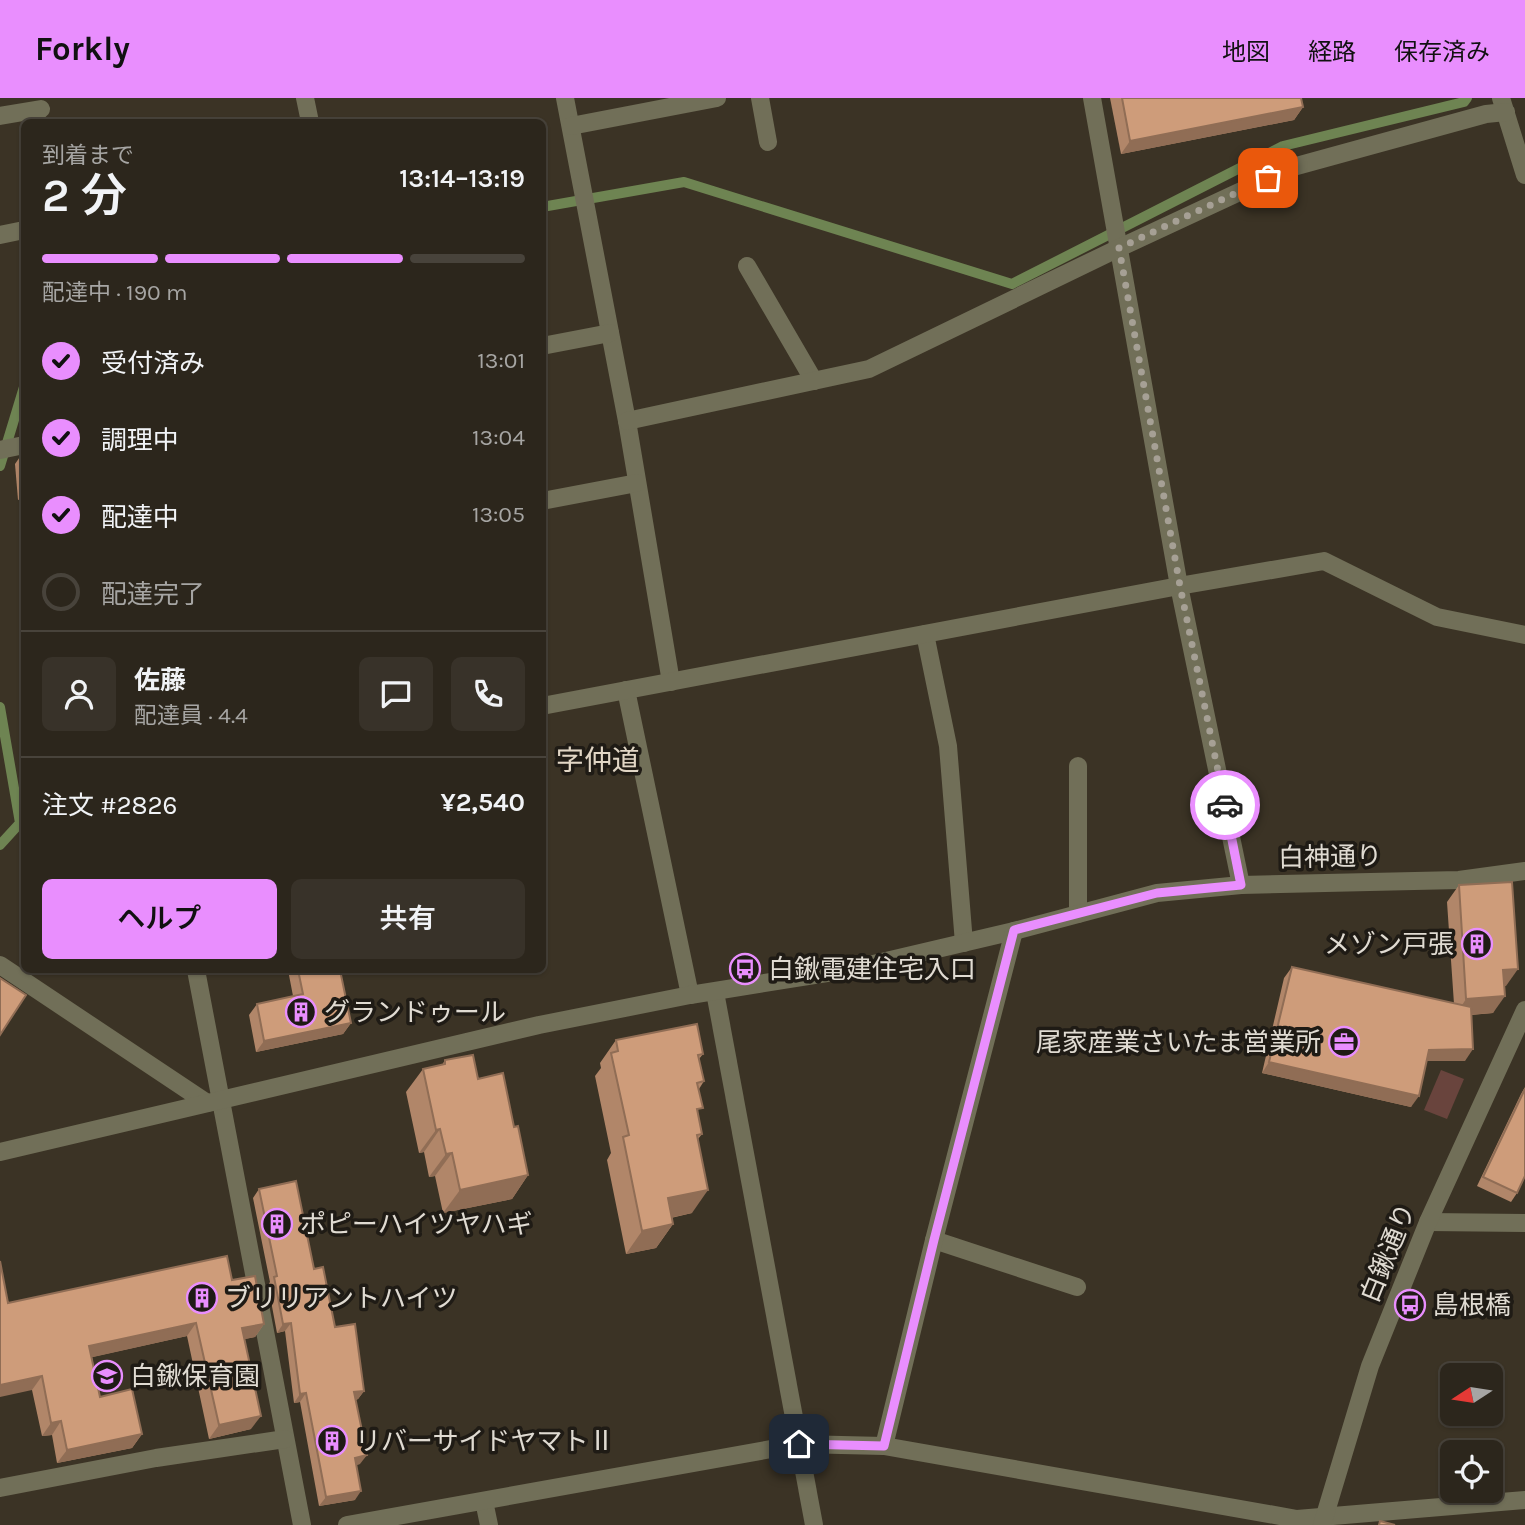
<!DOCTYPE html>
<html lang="ja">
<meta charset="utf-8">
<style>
:root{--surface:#2c261c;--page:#383229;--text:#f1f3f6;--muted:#a6a5a3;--line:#48433b;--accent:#e98efe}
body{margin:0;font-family:Karla,"Noto Sans JP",sans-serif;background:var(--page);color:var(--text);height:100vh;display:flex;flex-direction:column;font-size:26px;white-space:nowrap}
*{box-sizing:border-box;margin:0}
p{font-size:23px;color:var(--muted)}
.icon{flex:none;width:38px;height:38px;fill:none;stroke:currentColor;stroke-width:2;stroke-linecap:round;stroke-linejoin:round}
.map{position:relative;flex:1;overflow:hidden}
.drawer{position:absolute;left:21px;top:21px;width:525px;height:854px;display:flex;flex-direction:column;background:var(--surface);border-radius:10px;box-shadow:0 2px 5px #0004,0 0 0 2px var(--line)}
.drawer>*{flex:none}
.needle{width:46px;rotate:258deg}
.tools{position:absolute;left:1440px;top:1265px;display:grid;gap:14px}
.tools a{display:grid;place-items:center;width:63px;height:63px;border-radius:10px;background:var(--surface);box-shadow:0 2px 5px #0004,0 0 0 2px var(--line);font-size:35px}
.pin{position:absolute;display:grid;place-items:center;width:60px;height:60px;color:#fff;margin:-30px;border-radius:14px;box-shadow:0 4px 10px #0006}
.courier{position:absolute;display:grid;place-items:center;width:70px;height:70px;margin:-35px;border:5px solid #e98efe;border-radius:50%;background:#fff;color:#222;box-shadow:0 2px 9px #0007}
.headline em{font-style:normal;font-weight:600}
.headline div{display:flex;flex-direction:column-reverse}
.headline{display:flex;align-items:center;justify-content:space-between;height:119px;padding:0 21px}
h1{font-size:46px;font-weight:600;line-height:52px}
.bar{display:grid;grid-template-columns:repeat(4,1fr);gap:10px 7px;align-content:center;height:84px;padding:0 21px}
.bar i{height:9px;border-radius:5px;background:var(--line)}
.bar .active{background:var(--accent)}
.bar p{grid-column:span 4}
.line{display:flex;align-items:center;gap:18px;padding:0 21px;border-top:2px solid var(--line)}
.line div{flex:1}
.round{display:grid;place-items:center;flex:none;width:74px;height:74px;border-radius:10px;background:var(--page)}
ol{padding:0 21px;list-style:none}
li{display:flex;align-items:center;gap:21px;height:77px}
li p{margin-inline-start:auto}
li .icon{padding:7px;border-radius:50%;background:var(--accent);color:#111;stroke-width:4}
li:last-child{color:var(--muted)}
li i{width:38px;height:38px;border:4px solid var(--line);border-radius:50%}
.cta{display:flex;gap:14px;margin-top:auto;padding:14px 21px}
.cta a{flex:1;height:80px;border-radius:10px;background:var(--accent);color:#111;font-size:28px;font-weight:600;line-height:80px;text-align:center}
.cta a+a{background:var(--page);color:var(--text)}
header{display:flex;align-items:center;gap:42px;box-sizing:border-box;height:98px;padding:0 35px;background:var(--accent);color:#111}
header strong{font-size:33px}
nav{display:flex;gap:38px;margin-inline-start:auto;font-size:24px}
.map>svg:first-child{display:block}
.green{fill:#69443d}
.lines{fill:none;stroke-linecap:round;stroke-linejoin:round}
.stream{stroke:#6e8452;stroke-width:10}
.minor{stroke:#716f58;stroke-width:18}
.wall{fill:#b18669}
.shaded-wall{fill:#906d55}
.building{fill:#ce9c7a;stroke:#906d55;stroke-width:2}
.done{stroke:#a6a095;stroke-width:7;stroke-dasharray:0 12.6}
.route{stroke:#e98efe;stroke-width:9}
.labels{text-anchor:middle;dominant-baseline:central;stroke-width:7;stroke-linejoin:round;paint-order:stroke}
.street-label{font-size:26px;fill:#e0dbd2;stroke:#1f1b15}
.poi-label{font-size:26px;fill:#e0dbd2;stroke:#1f1b15;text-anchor:start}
.neighbourhood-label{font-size:28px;fill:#e1d6c5;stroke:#1f1b15}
</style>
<header>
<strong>Forkly</strong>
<nav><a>地図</a><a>経路</a><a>保存済み</a></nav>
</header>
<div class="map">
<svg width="1525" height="1427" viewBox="0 0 1525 1427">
<rect width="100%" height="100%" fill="#3b3325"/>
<path class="green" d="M1441 972 1464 981 1447 1021 1424 1012Z"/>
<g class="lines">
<g class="stream">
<path d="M542 109 684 84 1012 186 1283 48 1464 4 1467 0"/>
<path d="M0 368 24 289"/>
<path d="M0 609 20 725 0 747"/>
</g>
<g class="minor">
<path d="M305 0 310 24"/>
<path d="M565 0 627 323 671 584"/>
<path d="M760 0 768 44"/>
<path d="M1092 0 1179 488 1241 787"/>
<path d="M1501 0 1525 77"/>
<path d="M0 18 41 11"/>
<path d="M571 28 717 0"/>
<path d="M0 137 24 132"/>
<path d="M747 168 814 283"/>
<path d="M542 248 610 235"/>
<path d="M627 323 869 271 1119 150 1293 69 1486 16 1506 14"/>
<path d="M0 352 24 347"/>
<path d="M542 403 637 385"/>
<path d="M925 536 948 648 964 845"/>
<path d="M626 592 690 897"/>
<path d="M542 608 1179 488 1324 463 1437 519 1525 537"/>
<path d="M1078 816V668"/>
<path d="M0 867 207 1005"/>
<path d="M196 872 302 1427"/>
<path d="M715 894 814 1427"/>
<path d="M0 1054 539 927 690 897 852 871 1014 833 1157 795 1241 787 1459 782 1525 773"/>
<path d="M1428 1124 1525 1125"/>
<path d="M934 1142 1077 1189"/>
<path d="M884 1348 934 1142 1014 833"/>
<path d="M0 1390 156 1360 285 1341"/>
<path d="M484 1403 489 1427"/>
<path d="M347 1427 799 1346 884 1348 1297 1421 1525 1402"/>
<path d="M1322 1427 1370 1268 1428 1124 1525 912"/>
</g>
</g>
<g class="wall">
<path d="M1110 0H1301L1303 9 1294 22 1121 56Z"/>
<path d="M24 353V401L18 402 15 366Z"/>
<path d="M1459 787 1506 888H1504L1493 915 1471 917 1465 963H1427L1411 1009 1262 975 1284 880 1292 869 1454 906 1447 804Z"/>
<path d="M288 872H340L351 925 343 936 256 954 249 917 257 906 293 898Z"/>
<path d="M616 942 703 956 699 961 704 983 699 991 698 1016 702 1036 698 1041 692 1115 671 1120 673 1126 656 1150 626 1156 607 1062 611 1055 595 978 601 970 600 965Z"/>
<path d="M445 962 478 981 514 1029 528 1077 512 1101 443 1115 435 1078 429 1079 424 1054 419 1055 406 994 423 971 442 967Z"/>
<path d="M1525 989 1517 1095 1511 1104 1477 1088 1521 996Z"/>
<path d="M259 1091 314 1171 335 1229 364 1293 358 1301 356 1302 360 1366 356 1367 355 1402 319 1408 300 1304 294 1305 285 1233 277 1235 268 1187 270 1184 253 1100Z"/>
<path d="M232 1182 264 1226 255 1239 244 1241 251 1331 209 1341 187 1238 92 1259 100 1299 142 1336 132 1350 57 1365 52 1337 42 1338 32 1292 8 1205Z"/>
</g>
<g class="shaded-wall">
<path d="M1303 9 1294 22 1121 56 1130 43Z"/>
<path d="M24 393V401L18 402Z"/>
<path d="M1518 871 1506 888 1491 889 1503 872Z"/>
<path d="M1505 898 1493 915 1455 918 1466 901Z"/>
<path d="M351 925 343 936 256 954 264 943Z"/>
<path d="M1473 951 1465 963H1421L1429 952Z"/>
<path d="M1269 964 1419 998 1411 1009 1262 975Z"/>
<path d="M440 1031 424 1054 419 1055 436 1032Z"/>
<path d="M452 1055 435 1078 429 1079 446 1056Z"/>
<path d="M528 1077 512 1101 443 1115 460 1092Z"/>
<path d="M708 1092 692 1115 651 1124 668 1100Z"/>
<path d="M673 1126 656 1150 626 1156 642 1133Z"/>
<path d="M196 1225 187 1238 80 1262 89 1248Z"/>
<path d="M291 1225 285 1233 277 1235 283 1226Z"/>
<path d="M264 1226 255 1239 232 1244 242 1230Z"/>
<path d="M42 1278 32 1292 0 1299V1287Z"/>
<path d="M364 1293 358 1301 348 1303 354 1294Z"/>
<path d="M306 1295 300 1304 294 1305 300 1296Z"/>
<path d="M261 1318 251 1331 209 1341 219 1327Z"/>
<path d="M61 1323 52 1337 42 1338 51 1325Z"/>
<path d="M142 1336 132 1350 57 1365 67 1352Z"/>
<path d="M367 1357 360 1366 348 1368 355 1360Z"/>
<path d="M361 1393 355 1402 319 1408 326 1399Z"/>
</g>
<g class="building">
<path d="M1122 0H1301L1303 9 1130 43Z"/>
<path d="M1512 784 1518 871 1503 872 1505 898 1466 901 1459 787Z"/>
<path d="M1292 869 1471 909 1473 951 1429 952 1419 998 1269 964Z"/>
<path d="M298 872H340L351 925 264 943 257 906 303 896Z"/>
<path d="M0 880 26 897 0 937Z"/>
<path d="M697 926 703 956 698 957 704 983 697 985 703 1010 697 1011 702 1036 697 1037 708 1092 668 1100 673 1126 642 1133 623 1039 629 1037 611 955 618 953 616 942Z"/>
<path d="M473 957 478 981 503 975 514 1029 518 1028 528 1077 460 1092 452 1055 446 1056 440 1031 436 1032 423 971 445 966V962Z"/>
<path d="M1525 991V1078L1517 1095 1483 1079Z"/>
<path d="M296 1083 314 1171 323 1169 335 1229 355 1226 364 1293 354 1294 367 1357 355 1360 361 1393 326 1399 306 1295 300 1296 291 1225 283 1226 274 1179 277 1178 259 1091Z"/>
<path d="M227 1158 232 1182 255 1178 264 1226 242 1230 261 1318 219 1327 196 1225 89 1248 100 1299 132 1291 142 1336 67 1352 61 1323 51 1325 42 1278 0 1287V1163L8 1205Z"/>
<path d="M1380 1423 1395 1427H1379Z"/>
</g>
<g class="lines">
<path class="done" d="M1225 707 1180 488 1119 150 1268 80"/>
<path class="route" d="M799 1346 884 1348 934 1142 1014 832 1157 795 1241 787 1225 707"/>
</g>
<defs>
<g id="building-ring" transform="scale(1.575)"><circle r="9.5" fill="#1f1b15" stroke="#e98efe" stroke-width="1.5"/><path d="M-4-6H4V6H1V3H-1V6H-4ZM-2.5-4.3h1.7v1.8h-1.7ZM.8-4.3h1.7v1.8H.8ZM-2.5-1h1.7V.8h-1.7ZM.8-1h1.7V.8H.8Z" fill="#e98efe"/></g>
<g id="bus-ring" transform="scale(1.575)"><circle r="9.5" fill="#1f1b15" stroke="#e98efe" stroke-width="1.5"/><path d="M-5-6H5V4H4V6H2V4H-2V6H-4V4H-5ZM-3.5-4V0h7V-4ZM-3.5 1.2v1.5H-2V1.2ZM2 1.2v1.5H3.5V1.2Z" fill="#e98efe"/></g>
<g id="office-ring" transform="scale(1.575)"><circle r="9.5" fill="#1f1b15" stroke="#e98efe" stroke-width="1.5"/><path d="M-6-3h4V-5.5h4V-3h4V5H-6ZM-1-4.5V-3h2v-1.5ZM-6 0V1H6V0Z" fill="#e98efe"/></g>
<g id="school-ring" transform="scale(1.575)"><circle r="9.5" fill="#1f1b15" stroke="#e98efe" stroke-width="1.5"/><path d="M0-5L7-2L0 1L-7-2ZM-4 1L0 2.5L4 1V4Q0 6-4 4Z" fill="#e98efe"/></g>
</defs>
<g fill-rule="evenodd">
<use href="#building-ring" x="1477" y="846"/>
<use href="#bus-ring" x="745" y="871"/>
<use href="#building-ring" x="301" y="914"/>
<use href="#office-ring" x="1344" y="944"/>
<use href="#building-ring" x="277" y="1126"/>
<use href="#building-ring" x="202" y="1200"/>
<use href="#bus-ring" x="1410" y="1207"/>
<use href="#school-ring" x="107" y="1278"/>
<use href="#building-ring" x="332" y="1343"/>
</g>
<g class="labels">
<g class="street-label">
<text transform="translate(1330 759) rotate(-1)">白神通り</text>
<text transform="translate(1388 1155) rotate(-68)">白鍬通り</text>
</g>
<g class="poi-label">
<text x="1454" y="846" text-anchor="end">メゾン戸張</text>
<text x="768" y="871">白鍬電建住宅入口</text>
<text x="324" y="914">グランドゥール</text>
<text x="1321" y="944" text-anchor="end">尾家産業さいたま営業所</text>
<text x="300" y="1126">ポピーハイツヤハギ</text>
<text x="225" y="1200">ブリリアントハイツ</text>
<text x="1433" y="1207">島根橋</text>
<text x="130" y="1278">白鍬保育園</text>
<text x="355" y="1343">リバーサイドヤマトⅡ</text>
</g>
<g class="neighbourhood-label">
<text x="598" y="662">字仲道</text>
</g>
</g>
</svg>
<div class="tools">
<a><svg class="needle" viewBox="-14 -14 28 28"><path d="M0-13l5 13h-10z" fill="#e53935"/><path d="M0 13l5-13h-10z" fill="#a6a5a3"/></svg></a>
<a><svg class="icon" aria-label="locate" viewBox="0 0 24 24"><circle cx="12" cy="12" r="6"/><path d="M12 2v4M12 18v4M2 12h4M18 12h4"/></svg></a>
</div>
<div class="pin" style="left:1268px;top:80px;background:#ea580c"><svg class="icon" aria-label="bag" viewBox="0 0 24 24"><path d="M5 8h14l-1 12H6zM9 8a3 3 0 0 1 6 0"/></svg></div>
<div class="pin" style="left:799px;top:1346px;background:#1f2937"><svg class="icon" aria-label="home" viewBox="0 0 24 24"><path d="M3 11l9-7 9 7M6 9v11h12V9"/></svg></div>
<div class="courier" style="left:1225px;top:707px"><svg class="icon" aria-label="car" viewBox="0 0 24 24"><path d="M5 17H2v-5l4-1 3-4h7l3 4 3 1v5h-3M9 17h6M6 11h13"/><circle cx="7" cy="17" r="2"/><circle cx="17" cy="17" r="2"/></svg></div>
<section class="drawer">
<div class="headline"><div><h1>2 分</h1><p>到着まで</p></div><em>13:14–13:19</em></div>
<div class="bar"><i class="active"></i><i class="active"></i><i class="active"></i><i></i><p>配達中 · 190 m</p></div>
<ol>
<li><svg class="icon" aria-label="check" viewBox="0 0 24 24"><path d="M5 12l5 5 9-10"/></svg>受付済み<p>13:01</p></li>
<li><svg class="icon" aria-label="check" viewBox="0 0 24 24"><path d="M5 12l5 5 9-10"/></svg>調理中<p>13:04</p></li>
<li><svg class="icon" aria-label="check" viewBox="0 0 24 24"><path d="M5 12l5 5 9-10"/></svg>配達中<p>13:05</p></li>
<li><i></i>配達完了</li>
</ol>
<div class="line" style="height:126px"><a class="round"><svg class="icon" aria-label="person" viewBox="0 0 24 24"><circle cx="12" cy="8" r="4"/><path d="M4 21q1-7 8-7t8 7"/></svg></a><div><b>佐藤</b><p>配達員 · 4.4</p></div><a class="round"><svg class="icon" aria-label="chat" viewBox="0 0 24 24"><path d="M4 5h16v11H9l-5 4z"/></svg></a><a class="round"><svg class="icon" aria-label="phone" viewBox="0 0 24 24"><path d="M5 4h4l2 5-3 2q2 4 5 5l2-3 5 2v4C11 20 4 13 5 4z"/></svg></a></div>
<div class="line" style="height:91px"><div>注文 #2826</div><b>¥2,540</b></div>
<div class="cta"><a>ヘルプ</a><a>共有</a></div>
</section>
</div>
